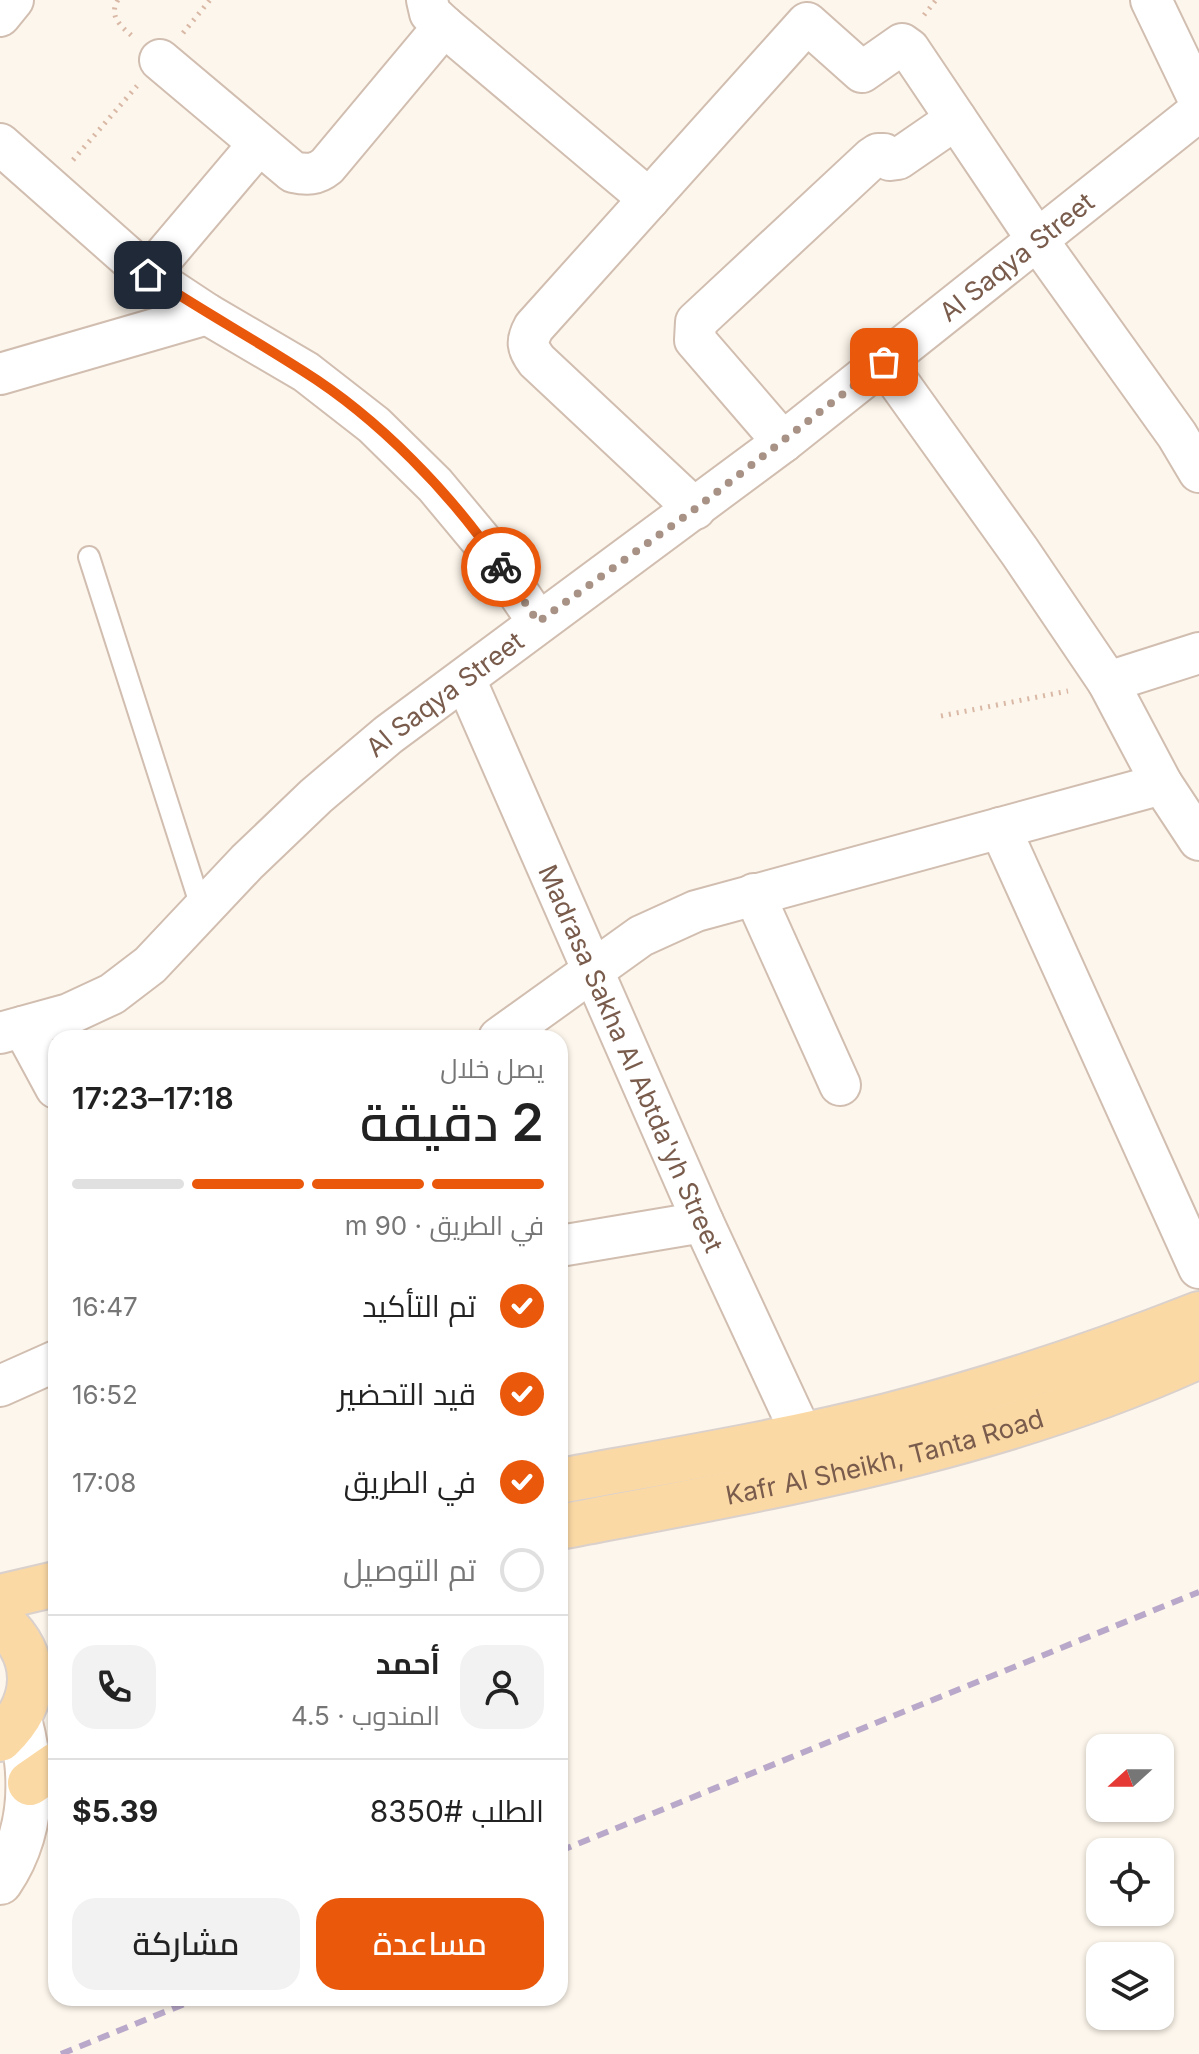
<!DOCTYPE html>
<html lang="ar">
<meta charset="utf-8">
<style>
:root{--surface:#fff;--page:#f2f2f2;--text:#222;--muted:#767676;--line:#e0e0e0;--accent:#ea580c}
body{margin:0;font-family:Inter,Cairo,sans-serif;background:var(--page);color:var(--text);direction:rtl;height:100vh;display:flex;flex-direction:column;font-size:30px;white-space:nowrap}
*{box-sizing:border-box;margin:0}
p{font-size:26px;color:var(--muted)}
.icon{flex:none;width:44px;height:44px;fill:none;stroke:currentColor;stroke-width:2;stroke-linecap:round;stroke-linejoin:round}
.map{position:relative;flex:1;overflow:hidden;direction:ltr}
.drawer{position:absolute;left:48px;top:1030px;width:520px;height:976px;display:flex;flex-direction:column;background:var(--surface);border-radius:24px;box-shadow:0 2px 6px #0004;direction:rtl}
.drawer>*{flex:none}
.needle{width:52px;rotate:249deg}
.fabs{position:absolute;left:1086px;top:1734px;display:grid;gap:16px}
.fabs a{display:grid;place-items:center;width:88px;height:88px;border-radius:16px;background:var(--surface);box-shadow:0 2px 6px #0004;font-size:40px}
.pin{position:absolute;display:grid;place-items:center;width:68px;height:68px;color:#fff;margin:-34px;border-radius:16px;box-shadow:0 4px 12px #0006}
.courier{position:absolute;display:grid;place-items:center;width:80px;height:80px;margin:-40px;border:6px solid #ea580c;border-radius:50%;background:#fff;color:#222;box-shadow:0 2px 10px #0007}
.summary em{font-style:normal;font-weight:600}
.summary div{display:flex;flex-direction:column-reverse}
.summary{display:flex;align-items:center;justify-content:space-between;height:136px;padding:0 24px}
h1{font-size:52px;font-weight:600;line-height:60px}
.bar{display:grid;grid-template-columns:repeat(4,1fr);gap:12px 8px;align-content:center;height:96px;padding:0 24px}
.bar i{height:10px;border-radius:6px;background:var(--line)}
.bar .current{background:var(--accent)}
.bar p{grid-column:span 4}
.line{display:flex;align-items:center;gap:20px;padding:0 24px;border-top:2px solid var(--line)}
.line div{flex:1}
.round{display:grid;place-items:center;flex:none;width:84px;height:84px;border-radius:24px;background:var(--page)}
ol{padding:0 24px;list-style:none}
li{display:flex;align-items:center;gap:24px;height:88px}
li p{margin-inline-start:auto}
li .icon{padding:8px;border-radius:50%;background:var(--accent);color:#fff;stroke-width:4}
li:last-child{color:var(--muted)}
li i{width:44px;height:44px;border:4px solid var(--line);border-radius:50%}
.cta{display:flex;gap:16px;margin-top:auto;padding:16px 24px}
.cta a{flex:1;height:92px;border-radius:24px;background:var(--accent);color:#fff;font-size:32px;font-weight:600;line-height:92px;text-align:center}
.cta a+a{background:var(--page);color:var(--text)}
.map>svg:first-child{display:block}
.lines{fill:none;stroke-linecap:round;stroke-linejoin:round}
.lane-casing{stroke:#d1beb0;stroke-width:24}
.street-casing{stroke:#d1beb0;stroke-width:44}
.secondary-casing{stroke:#d6c0b0;stroke-width:48}
.primary-casing{stroke:#dad1cd;stroke-width:48}
.path{stroke:#d9b8a5;stroke-width:5;stroke-dasharray:2 6;stroke-linecap:butt}
.lane{stroke:#fff;stroke-width:20}
.street{stroke:#fff;stroke-width:40}
.secondary{stroke:#fff;stroke-width:44}
.primary{stroke:#fbd9a5;stroke-width:44}
.rail{stroke:#b9a8c9;stroke-width:6;stroke-dasharray:12 8;stroke-linecap:butt}
.done{stroke:#a89285;stroke-width:8;stroke-dasharray:0 14.4}
.route{stroke:#ea580c;stroke-width:10}
.labels{text-anchor:middle;dominant-baseline:central;stroke-width:6;stroke-linejoin:round;paint-order:stroke}
.street-label{font-size:26px;fill:#7a5c4d;stroke:#fffaf3}
</style>
<div class="map">
<svg width="1199" height="2054" viewBox="0 0 1199 2054">
<rect width="100%" height="100%" fill="#fdf6ec"/>
<g class="lines">
<g class="lane-casing">
<path id="lane" d="M89 557 202 910"/>
</g>
<g class="street-casing">
<g id="street">
<path d="M427 0 430 13 444 26 649 199"/>
<path d="M1151 0 1199 100"/>
<path d="M0 16 13 0"/>
<path d="M160 60 293 172C307 175 316 175 327 166L444 26"/>
<path d="M0 144 148 275 207 314 306 372 374 425 435 485 490 551 538 622"/>
<path d="M148 275 258 145"/>
<path d="M884 362 1020 552 1108 682 1162 784 1199 840"/>
<path d="M0 374 207 314"/>
<path d="M783 442 695 340 696 322 872 158 878 154H884L890 160 898 159 956 119"/>
<path d="M695 509 537 361C527 348 526 341 534 327L807 23 862 72 902 44 909 49 1038 241 1177 435 1199 472"/>
<path id="s1" d="M465 679 703 1222 802 1435"/>
<path d="M1108 682 1199 653"/>
<path d="M1000 828 1199 1268"/>
<path d="M754 894 840 1085"/>
<path d="M23 1027 56 1088"/>
<path id="s2" d="M0 1033 69 1014 112 994 150 965 247 862 316 796 388 735 783 442 1199 111"/>
<path d="M499 1038 641 936 696 911 1162 784"/>
<path d="M560 1246 703 1222"/>
<path d="M0 1386 56 1361"/>
</g>
</g>
<g class="secondary-casing">
<path id="secondary" d="M0 1882C34 1832 34 1775 19 1719"/>
</g>
<g class="primary-casing">
<g id="primary">
<path d="M560 1481C669 1461 780 1443 887 1416 994 1389 1097 1354 1199 1314"/>
<path id="s3" d="M560 1527C778 1485 996 1449 1199 1356"/>
<path d="M0 1597 56 1584"/>
<path d="M0 1620C41 1657 39 1702 0 1739"/>
<path d="M30 1783 56 1765"/>
</g>
</g>
<g class="path">
<path d="M118 0C108 16 121 26 132 36"/>
<path d="M924 15 936 0"/>
<path d="M183 33 210 0"/>
<path d="M73 160 137 86"/>
<path d="M941 716 1068 691"/>
</g>
<use href="#lane" class="lane"/>
<use href="#street" class="street"/>
<use href="#secondary" class="secondary"/>
<use href="#primary" class="primary"/>
<g class="rail">
<path d="M560 1851 1199 1592"/>
<path d="M61 2054 199 1998"/>
</g>
</g>
<g class="lines">
<path class="done" d="M501 567 538 622 695 509 884 362"/>
<path class="route" d="M148 275C199 309 252 338 303 371 378 418 452 494 501 567"/>
</g>
<g class="labels">
<g class="street-label">
<text stroke="none"><textPath href="#s2" startOffset="1288">Al Saqya Street</textPath></text>
<text stroke="none"><textPath href="#s2" startOffset="568">Al Saqya Street</textPath></text>
<text stroke="none"><textPath href="#s1" startOffset="414">Madrasa Sakha Al Abtda'yh Street</textPath></text>
<text stroke="none"><textPath href="#s3" startOffset="332">Kafr Al Sheikh, Tanta Road</textPath></text>
</g>
</g>
</svg>
<div class="fabs">
<a><svg class="needle" viewBox="-14 -14 28 28"><path d="M0-13l5 13h-10z" fill="#e53935"/><path d="M0 13l5-13h-10z" fill="#767676"/></svg></a>
<a><svg class="icon" aria-label="locate" viewBox="0 0 24 24"><circle cx="12" cy="12" r="6"/><path d="M12 2v4M12 18v4M2 12h4M18 12h4"/></svg></a>
<a><svg class="icon" aria-label="layers" viewBox="0 0 24 24"><path d="M12 4l9 5-9 5-9-5zM3 14l9 5 9-5"/></svg></a>
</div>
<div class="pin" style="left:884px;top:362px;background:#ea580c"><svg class="icon" aria-label="bag" viewBox="0 0 24 24"><path d="M5 8h14l-1 12H6zM9 8a3 3 0 0 1 6 0"/></svg></div>
<div class="pin" style="left:148px;top:275px;background:#1f2937"><svg class="icon" aria-label="home" viewBox="0 0 24 24"><path d="M3 11l9-7 9 7M6 9v11h12V9"/></svg></div>
<div class="courier" style="left:501px;top:567px"><svg class="icon" aria-label="bike" viewBox="0 0 24 24"><circle cx="6" cy="16" r="4"/><circle cx="18" cy="16" r="4"/><path d="M6 16l4-8h5l3 8M10 8l3 8H6M13 5h3"/></svg></div>
<section class="drawer">
<div class="summary"><div><h1>2 دقيقة</h1><p>يصل خلال</p></div><em>17:18–17:23</em></div>
<div class="bar"><i class="current"></i><i class="current"></i><i class="current"></i><i></i><p>في الطريق · 90 m</p></div>
<ol>
<li><svg class="icon" aria-label="check" viewBox="0 0 24 24"><path d="M5 12l5 5 9-10"/></svg>تم التأكيد<p>16:47</p></li>
<li><svg class="icon" aria-label="check" viewBox="0 0 24 24"><path d="M5 12l5 5 9-10"/></svg>قيد التحضير<p>16:52</p></li>
<li><svg class="icon" aria-label="check" viewBox="0 0 24 24"><path d="M5 12l5 5 9-10"/></svg>في الطريق<p>17:08</p></li>
<li><i></i>تم التوصيل</li>
</ol>
<div class="line" style="height:144px"><a class="round"><svg class="icon" aria-label="person" viewBox="0 0 24 24"><circle cx="12" cy="8" r="4"/><path d="M4 21q1-7 8-7t8 7"/></svg></a><div><b>أحمد</b><p>المندوب · 4.5</p></div><a class="round"><svg class="icon" aria-label="phone" viewBox="0 0 24 24"><path d="M5 4h4l2 5-3 2q2 4 5 5l2-3 5 2v4C11 20 4 13 5 4z"/></svg></a></div>
<div class="line" style="height:104px"><div>الطلب #8350</div><b>$5.39</b></div>
<div class="cta"><a>مساعدة</a><a>مشاركة</a></div>
</section>
</div>
